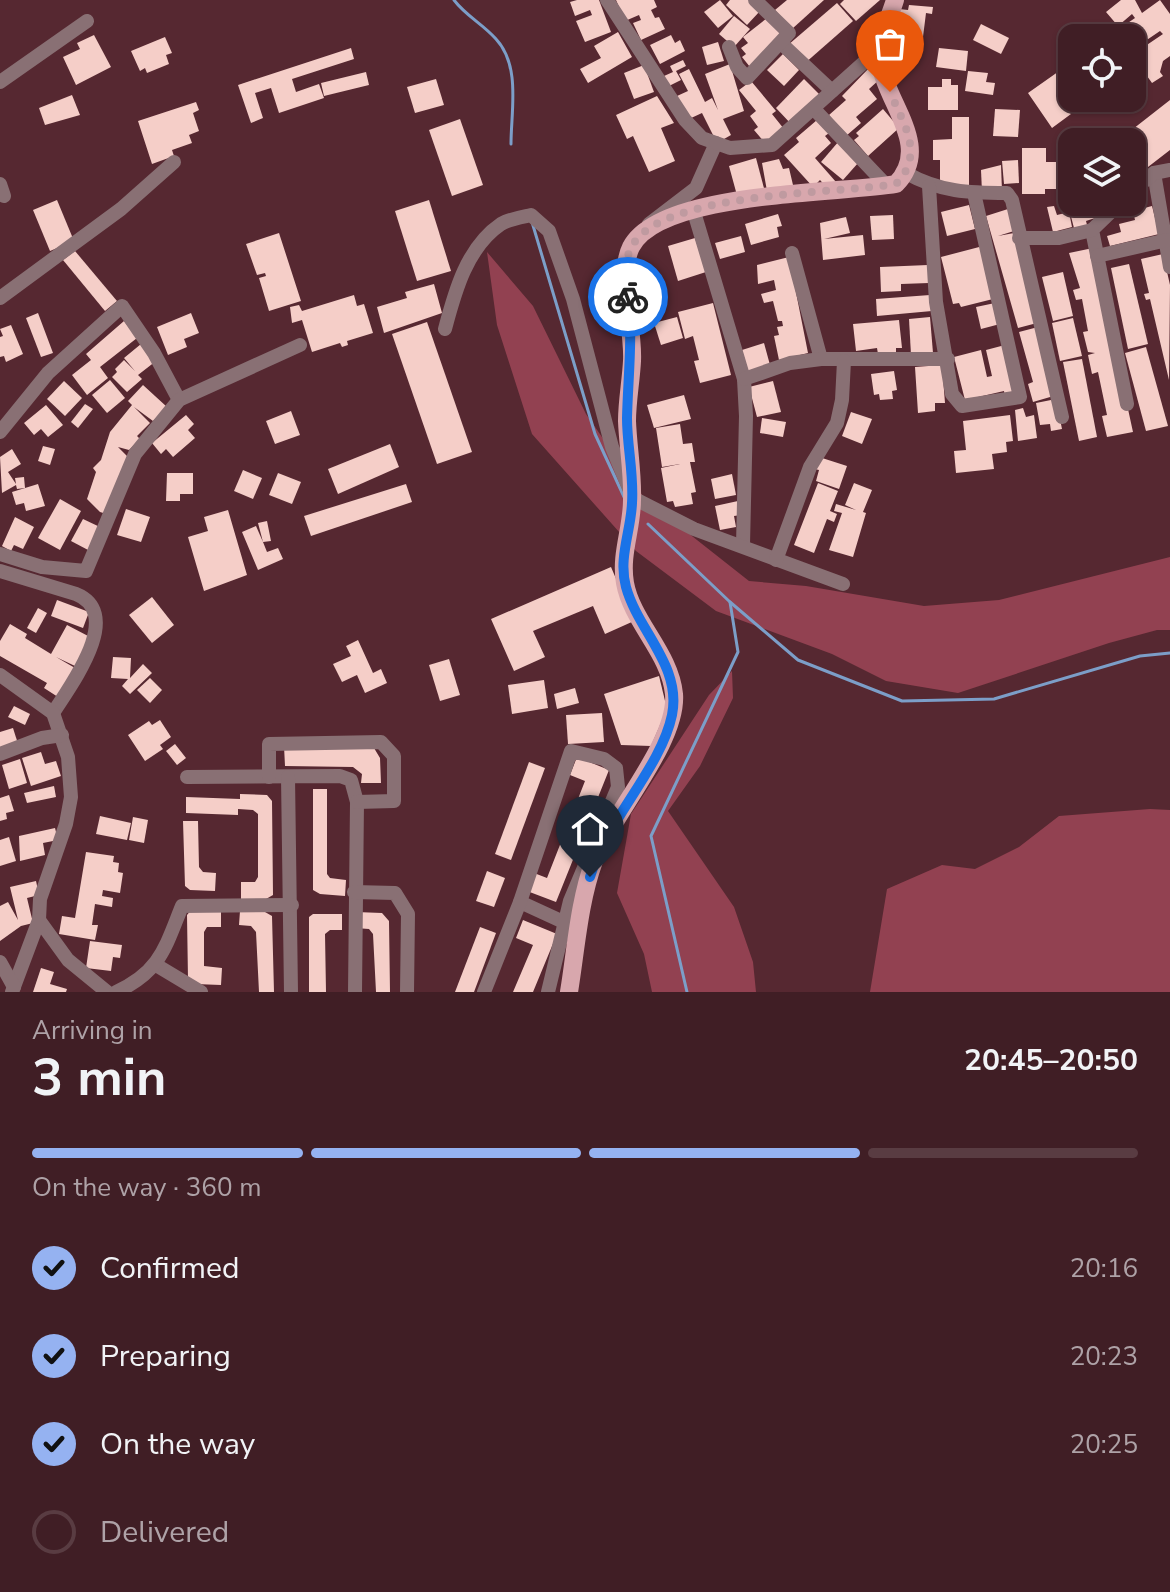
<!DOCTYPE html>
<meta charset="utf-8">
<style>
:root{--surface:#401e25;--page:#4b2b32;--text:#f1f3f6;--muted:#aea2a7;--line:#593c42;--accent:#95b2f1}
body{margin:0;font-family:"Nunito Sans",sans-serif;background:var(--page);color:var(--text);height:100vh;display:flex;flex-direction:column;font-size:30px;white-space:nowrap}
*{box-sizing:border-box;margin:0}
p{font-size:26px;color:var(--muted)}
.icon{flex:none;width:44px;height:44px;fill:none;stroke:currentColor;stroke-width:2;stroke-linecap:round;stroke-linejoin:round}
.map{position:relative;height:992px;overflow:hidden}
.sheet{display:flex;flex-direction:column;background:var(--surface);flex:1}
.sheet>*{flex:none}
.fabs{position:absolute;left:1058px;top:24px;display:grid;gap:16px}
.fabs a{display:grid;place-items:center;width:88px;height:88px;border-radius:16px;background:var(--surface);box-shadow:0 2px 6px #0004,0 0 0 2px var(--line);font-size:40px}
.pin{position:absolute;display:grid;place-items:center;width:68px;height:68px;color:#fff;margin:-82px -34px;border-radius:50% 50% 50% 0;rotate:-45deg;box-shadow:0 0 8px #0007}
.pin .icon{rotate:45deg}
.courier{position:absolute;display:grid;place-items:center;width:80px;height:80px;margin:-40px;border:6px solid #1a73e8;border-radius:50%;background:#fff;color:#222;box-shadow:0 2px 10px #0007}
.overview em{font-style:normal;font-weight:700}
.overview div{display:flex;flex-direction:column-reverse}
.overview{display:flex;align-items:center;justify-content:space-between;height:136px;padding:0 32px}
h1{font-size:52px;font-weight:700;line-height:60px}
.bar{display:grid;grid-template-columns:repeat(4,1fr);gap:12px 8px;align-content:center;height:96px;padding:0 32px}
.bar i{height:10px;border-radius:6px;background:var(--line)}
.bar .active{background:var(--accent)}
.bar p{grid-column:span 4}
ol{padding:0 32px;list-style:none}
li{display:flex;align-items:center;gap:24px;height:88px}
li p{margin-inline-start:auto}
li .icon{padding:8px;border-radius:50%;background:var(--accent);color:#111;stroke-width:4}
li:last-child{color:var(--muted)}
li i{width:44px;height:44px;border:4px solid var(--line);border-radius:50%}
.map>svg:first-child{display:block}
.forest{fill:#924151}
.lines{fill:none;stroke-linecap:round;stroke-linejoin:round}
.stream{stroke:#7c9ec8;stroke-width:3}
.building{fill:#f5cec8}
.minor{stroke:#897074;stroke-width:14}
.major{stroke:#d8a7ad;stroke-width:18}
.done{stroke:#bf9aa0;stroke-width:8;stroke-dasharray:0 14.4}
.route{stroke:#1a73e8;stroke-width:10}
</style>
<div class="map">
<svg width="1170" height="992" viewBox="0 0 1170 992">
<rect width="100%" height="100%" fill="#562831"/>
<g class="forest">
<path d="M487 252 533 306 586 414 645 499 749 581 806 586 924 606 999 600 1170 557V630H1157L1109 643 958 693 886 681 832 654 716 611 636 551 532 434 497 325Z"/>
<path d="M732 671 733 698 700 766 668 811 734 907 753 962 756 992H652L644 954 617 893 631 814 709 695Z"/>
<path d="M1150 809 1170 810V992H870L887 889 942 865 975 869 1019 847 1059 816Z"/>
</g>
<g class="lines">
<g class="stream">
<path d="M454 0C466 16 483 24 496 39 521 66 511 111 511 144"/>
<path d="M532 222 595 434 625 499"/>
<path d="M648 524 730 602 738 652 651 836 687 992"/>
<path d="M730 602 798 660 902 701 994 699 1140 656 1170 653"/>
</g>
</g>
<g class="building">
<path d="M577 0H599L611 32 585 42 576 21 592 15 590 10 575 16 570 2Z"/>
<path d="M616 0H654L657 7 651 10 655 18 659 17 665 29 641 40 633 23 641 20 639 15 625 21Z"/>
<path d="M720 0 733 16 718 28 704 12Z"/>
<path d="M730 0H749L760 11 747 25 726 5Z"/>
<path d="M787 0H824L792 29 775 10Z"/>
<path d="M844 0H880L856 21 840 4Z"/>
<path d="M1121 0H1135L1142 13 1160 0 1170 14V56L1163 61 1160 72 1163 76 1152 83 1132 55 1163 34 1160 31 1132 50V38H1106L1135 18 1132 14 1118 26 1106 12Z"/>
<path d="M837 3 853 21 804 64 788 45Z"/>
<path d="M909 5 933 7 932 14 926 13 921 53 894 50 895 39 909 40 910 36 904 35 905 30 897 29 899 9 908 10Z"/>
<path d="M734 16 750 29 734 47 719 34Z"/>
<path d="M767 18 784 38 750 67 742 57 746 54 741 48 748 43 743 37Z"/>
<path d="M981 24 1009 38 1001 54 973 40Z"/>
<path d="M618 32 632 57 588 83 580 69 601 58 594 46Z"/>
<path d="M94 35 111 67 76 85 63 57 80 49 77 43Z"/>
<path d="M671 35 675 43 680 40 685 51 660 64 650 45Z"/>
<path d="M165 37 172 53 166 55 169 64 147 73 145 68 140 71 131 51Z"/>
<path d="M718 42 724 61 707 65 702 47Z"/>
<path d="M351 48 354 59 292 79 296 92 319 84 324 98 279 113 271 88 255 93 263 118 251 123 238 85Z"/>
<path d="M939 48 968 51 966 71 936 67Z"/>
<path d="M783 54 799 70 784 86 767 70Z"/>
<path d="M683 60 686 66 676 71 681 80 669 86 664 76 673 72 670 66Z"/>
<path d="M1072 62V93L1061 100 1071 114 1052 128 1028 93Z"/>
<path d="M730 64 744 111 723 119 731 135 717 143 702 113 689 119 677 96 688 91 679 74 689 69 705 102 712 98 718 110 705 74Z"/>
<path d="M644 65 654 92 634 99 624 73Z"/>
<path d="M870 67 880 79 869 89 877 99 856 117 861 123 846 136 829 115 846 100 842 96Z"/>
<path d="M968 71 988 73 986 82 995 83 993 95 965 91Z"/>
<path d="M366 72 369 85 324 96 321 83Z"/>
<path d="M436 79 444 105 415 113 407 87Z"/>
<path d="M804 79 819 94 793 126 776 108Z"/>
<path d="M942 79H951V85H958V110H928V87H942Z"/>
<path d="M751 81 776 111 772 114 784 129 766 144 754 130 758 127 750 116 756 111 739 90Z"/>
<path d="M72 95 80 115 45 125 39 108Z"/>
<path d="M657 96 674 123 661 128 675 161 649 172 633 136 627 139 616 115Z"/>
<path d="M1170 100V150L1148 167 1132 147V142L1124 136Z"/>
<path d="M196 102 199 110 193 113 199 131 189 135 192 143 172 150 174 156 152 164 138 121Z"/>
<path d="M883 109 899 128 868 156 854 140 859 136 856 133Z"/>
<path d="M995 109 1020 110 1018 137 993 136Z"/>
<path d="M952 117H969V186H940V160H933V140L952 139Z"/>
<path d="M460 119 483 185 452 196 429 130Z"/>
<path d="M817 120 829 133 825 136 831 143 815 158 836 182 828 189 820 180 813 187 784 155 799 142 796 138Z"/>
<path d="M839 141 858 163 843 180 821 162Z"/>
<path d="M1022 148H1046V162H1066V172H1072L1071 181 1065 180V189H1045V194H1022Z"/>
<path d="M756 158 765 192 738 199 729 166Z"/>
<path d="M779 159 783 169 789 168 793 185 767 191 762 163Z"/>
<path d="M1018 160 1019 183 1004 184 1002 161Z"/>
<path d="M1001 165 1002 191 982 192 981 170Z"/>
<path d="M57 200 74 241 50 251 33 210Z"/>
<path d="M429 200 451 271 417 281 395 211Z"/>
<path d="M1082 202H1107L1110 211 1094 215 1095 218 1086 221 1087 225 1074 228 1068 205Z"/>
<path d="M969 205 975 229 947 236 941 212Z"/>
<path d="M1054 206 1057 215 1069 212 1072 227 1053 232 1047 207Z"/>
<path d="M1152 206 1159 234 1110 246 1107 236 1121 232 1119 224 1135 220 1133 211Z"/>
<path d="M1008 209 1014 231 998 236 1014 233 1037 323 1018 328 986 216Z"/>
<path d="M778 214 782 226 777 227 779 237 751 245 745 224Z"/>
<path d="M893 215 894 239 872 240 870 216Z"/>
<path d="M846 217 850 233 824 239 863 235 865 255 823 260 820 223Z"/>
<path d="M279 233 301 301 269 311 259 278 266 276 265 273 257 275 246 244Z"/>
<path d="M741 236 745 252 720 259 715 243Z"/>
<path d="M695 238 706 272 678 281 668 246Z"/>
<path d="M983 246 993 299 961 307 959 303 953 304 941 257Z"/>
<path d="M1093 248 1133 432 1107 437 1102 416 1107 415 1098 372 1092 374 1088 355 1095 353 1088 352 1083 332 1088 331 1082 299 1076 300 1073 290 1080 288 1069 253Z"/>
<path d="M75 251 117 301 105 311 63 260Z"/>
<path d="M1163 254 1170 285 1169 380 1150 299 1146 300 1144 294 1149 293 1141 259Z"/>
<path d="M789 257 808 353 779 360 774 336 779 335 777 327 783 326 782 321H778L773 301 764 303 761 294 776 290 774 280 758 284 757 265Z"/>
<path d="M1129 264 1148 344 1128 349 1111 268Z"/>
<path d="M928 265 929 283 901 284V291L881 292 880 267Z"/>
<path d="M1063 272 1073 316 1053 321 1042 277Z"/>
<path d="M434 284 442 313 384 333 377 307 407 298 405 292Z"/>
<path d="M354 295 357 306 364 304 373 333 347 341 348 345 342 347 340 343 312 352 302 320 292 323 290 307 299 305 302 311Z"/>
<path d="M930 295 932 311 877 316 876 299Z"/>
<path d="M713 303 731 375 700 383 694 361 699 360 693 336 685 339 678 312Z"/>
<path d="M995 303 1000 324 981 329 976 307Z"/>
<path d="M38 313 53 353 41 357 26 318Z"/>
<path d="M191 313 199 333 184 339 187 347 168 355 157 327Z"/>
<path d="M677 317 683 338 661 345 654 323Z"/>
<path d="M930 317 933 353 911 355 909 319Z"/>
<path d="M1073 318 1082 356 1060 361 1052 323Z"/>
<path d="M899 320 902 348H896V352L878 354 877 348 856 351 853 324Z"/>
<path d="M124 321 137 338 100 367 108 378 87 395 72 375 91 360 86 354Z"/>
<path d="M427 322 472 452 437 464 392 334Z"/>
<path d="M11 325 23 354 6 362 4 356 0 357V337L3 336 0 329Z"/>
<path d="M1038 327 1057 395 1033 402 1028 384 1033 382 1019 332Z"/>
<path d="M764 343 770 365 748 371 742 350Z"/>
<path d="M141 344 156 361 138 375 142 379 127 392 112 377 117 372 115 369 124 360 135 371 124 358Z"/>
<path d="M1005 345 1016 395 1005 398 1004 391 965 400 954 357 981 350 987 377 992 376 986 350Z"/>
<path d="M1146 347 1168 426 1146 431 1125 353Z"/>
<path d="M1082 359 1097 437 1079 441 1063 362Z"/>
<path d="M942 365 945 403H935V411L918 413 915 367Z"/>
<path d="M894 371 897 390 892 391 893 399 880 400 879 394 874 395 871 374Z"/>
<path d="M110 380 125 398 107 413 92 395Z"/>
<path d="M64 381 82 398 65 416 47 399Z"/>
<path d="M773 381 781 412 757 417 749 387Z"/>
<path d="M143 385 167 407 153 421 134 407 150 423 137 436 140 439 129 450 118 447 129 458 110 515 100 512 87 499 96 472 93 468 101 460 110 432 132 405 128 401Z"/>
<path d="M684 395 691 419 654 428 647 405Z"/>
<path d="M1056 399 1062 429 1051 431 1050 424 1040 425 1036 403Z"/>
<path d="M85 404 93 409 78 428 71 422Z"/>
<path d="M46 405 63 425 48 437 41 429 34 435 24 423Z"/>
<path d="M1023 408 1026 417 1034 415 1037 438 1018 441 1015 410Z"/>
<path d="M291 411 300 435 275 444 266 421Z"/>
<path d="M851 412 872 419 862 444 842 436Z"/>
<path d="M186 415 194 424 188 430 195 438 173 457 166 449 161 454 152 443Z"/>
<path d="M1010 415 1013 441 1006 442 1007 452 992 454 994 469 956 473 954 451 966 450 963 421Z"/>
<path d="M762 418 786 422 783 437 760 433Z"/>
<path d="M680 424 683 444 692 443 695 462H690L696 492 691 493 693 504 675 507 673 501 667 502 661 468 680 464 662 467 656 428Z"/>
<path d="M390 444 399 467 338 494 328 469Z"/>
<path d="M43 446 55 449 50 465 38 461Z"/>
<path d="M12 449 21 464 8 472 16 484 15 478 24 477 25 488 17 489 16 485 2 493 0 457Z"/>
<path d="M819 457 847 466 839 489 816 481 819 470 815 469Z"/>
<path d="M243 470 262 478 253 499 234 491Z"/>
<path d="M167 473H193V494H180V501H166Z"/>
<path d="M278 473 301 482 292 504 269 495Z"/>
<path d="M732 474 736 495 715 499 711 479Z"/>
<path d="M818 483 838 491 830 511 837 514 834 522 827 519 814 553 794 545Z"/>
<path d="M854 483 872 490 863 512 866 513 853 557 829 550 842 513 834 511 836 504 856 510 845 505Z"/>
<path d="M38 484 45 506 26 511 24 503 16 505 12 492Z"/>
<path d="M406 484 412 502 311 536 304 516Z"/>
<path d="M60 499 81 511 60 550 38 538Z"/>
<path d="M738 501 741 515 734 516 736 527 720 530 715 506Z"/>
<path d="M126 509 150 517 141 542 117 535Z"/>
<path d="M228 510 247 575 204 591 188 537 208 531 204 517Z"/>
<path d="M15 517 34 527 23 549 14 545 11 551 2 546Z"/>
<path d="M83 519 102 528 90 551 71 541Z"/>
<path d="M267 521 271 541 263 542 267 552 278 548 283 559 258 570 242 532 256 526 263 542 258 523Z"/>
<path d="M611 567 634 621 605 634 593 606 533 631 545 657 514 671 491 619Z"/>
<path d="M152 597 174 625 152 643 129 615Z"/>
<path d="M57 600 89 612 83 628 51 616Z"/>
<path d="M38 608 47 613 36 633 27 628Z"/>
<path d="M10 624 27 634 25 638 51 654 67 625 90 637 75 666 56 657 75 668 58 697 44 688 47 683 0 656V641Z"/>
<path d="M358 640 373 673 381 669 387 683 365 693 357 675 342 682 333 664 351 656 346 646Z"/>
<path d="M113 657 131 658 130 678 143 664 152 673 130 694 122 686 128 679 111 678Z"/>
<path d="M449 659 460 695 440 701 429 665Z"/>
<path d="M659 676 667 709 651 746 621 745 604 694Z"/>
<path d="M150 678 162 690 150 703 137 690Z"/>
<path d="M544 680 548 708 512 714 508 685Z"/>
<path d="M575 688 579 703 557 709 554 694Z"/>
<path d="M14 706 30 714 25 725 8 717Z"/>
<path d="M602 713 604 742 568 744 566 715Z"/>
<path d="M160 720 171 737 160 745 163 749 145 761 128 735 149 721 152 725Z"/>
<path d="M13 728 19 747 0 752V732Z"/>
<path d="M175 744 186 758 177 765 166 751Z"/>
<path d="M284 746 374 748 380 758 381 783H361L362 774 353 767 285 766Z"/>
<path d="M41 752 45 764 56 761 61 776 31 786 22 758Z"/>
<path d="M577 757 609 770 556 902 527 891 534 873 547 878 585 781 570 775Z"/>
<path d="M20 759 27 783 9 789 2 765Z"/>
<path d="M529 762 545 768 511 860 495 854Z"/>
<path d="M54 786 56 797 27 803 24 793Z"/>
<path d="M313 789H327V874L330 878 346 880 345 896 320 894 313 890Z"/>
<path d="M240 794 267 795 272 801 273 895 266 899 241 900V882H255L258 877V814L253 810 238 809V815L186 813V797L240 799Z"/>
<path d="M9 795 14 811 6 813 7 819 0 821V798Z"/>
<path d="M100 816 131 823 127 840 96 834Z"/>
<path d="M133 817 148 820 144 843 129 840Z"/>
<path d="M183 821H198L199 867 203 872 216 873 215 891 190 890 185 886Z"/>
<path d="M55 828 58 840 43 843 45 855 20 861 19 836Z"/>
<path d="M9 837 16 861 0 866V840Z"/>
<path d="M86 852 114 856 113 862 119 863 118 872 123 873 120 893 103 890 102 896 113 898 112 907 95 904 92 925H98L95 940 59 934 62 916 75 918Z"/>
<path d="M487 871 505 878 494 907 476 901Z"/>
<path d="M36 881 39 895 27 898 33 923 21 926 0 941V906L8 902 18 920 10 887Z"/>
<path d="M193 908H221V927H207L204 932V966L222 968 221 985 195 984 188 980 187 915Z"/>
<path d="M240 911 265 912 272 916 274 992H259L256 932 251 926 239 925Z"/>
<path d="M356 912 382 913 389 921 390 992H376L373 934 369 929 355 928Z"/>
<path d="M313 914H342V930H330L325 934 326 992H309V917Z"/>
<path d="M523 920 557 934 533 992H513L533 945 516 938Z"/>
<path d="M480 927 496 933 474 992H455Z"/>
<path d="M90 941 122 945 120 958 113 957 111 971 86 968Z"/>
<path d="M41 968 54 972 50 984 67 989 66 992H33Z"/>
</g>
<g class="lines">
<g class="minor">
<path d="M607 0 685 120 702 138 716 143 696 188 649 224"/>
<path d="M782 44 832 91"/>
<path d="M729 47 737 67 747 78 789 33 755 0"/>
<path d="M0 82 87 21"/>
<path d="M814 109 887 186"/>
<path d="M716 143 730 148 772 145 880 48"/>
<path d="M906 173C940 192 969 193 1007 193L1012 200 1062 417"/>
<path d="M1154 173 1170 267"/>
<path d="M0 184 4 196"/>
<path d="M929 186 936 302 952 394 962 406 1020 397 974 193"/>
<path d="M1132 191 1154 173 1170 170"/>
<path d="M1121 202 1092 230 1127 404"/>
<path d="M694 212 744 379 746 416 743 545"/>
<path d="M1019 238H1059L1092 230"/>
<path d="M792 253 821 359"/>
<path d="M1097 256 1167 240"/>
<path d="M0 298 121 209 174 162"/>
<path d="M445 329C455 291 467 247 501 224 509 219 522 217 531 215L549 231 573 299 612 447 633 498 694 529 843 584"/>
<path d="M744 379 790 363 821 359H948"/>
<path d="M0 432 48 373 122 306 154 353 179 400"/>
<path d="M0 554 42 567 86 571 135 454 179 400 300 345"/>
<path d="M776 560 810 467 837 423 842 400 844 361"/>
<path d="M0 571 76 594C125 614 70 686 53 713"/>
<path d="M0 675 53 713 68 757 71 797 66 824 40 899 39 920 12 992"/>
<path d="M0 754 42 738 62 735"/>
<path d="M187 777 340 776 351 780 357 802 355 992"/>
<path d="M269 777V744L381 742 394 756V801L357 802"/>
<path d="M288 777 291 992"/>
<path d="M354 892 395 893 408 914 407 992"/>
<path d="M520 902 570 925"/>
<path d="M39 920 68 960 107 992"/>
<path d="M0 962 14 987"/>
<path d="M156 965 201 992"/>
<path d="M116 992C160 972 165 948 182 906L292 905"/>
<path d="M484 992 520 902 571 751 604 759 616 768 618 787 570 901 548 992"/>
</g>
<path class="major" d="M569 992C576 949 579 902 594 861 612 814 678 742 674 694 670 653 632 622 625 583 620 554 632 529 632 500 633 474 628 447 627 421 627 401 631 381 632 361 634 328 617 275 631 247 660 191 838 194 896 184 931 148 890 107 881 68 875 47 889 20 895 0"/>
</g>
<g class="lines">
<path class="done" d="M628 297C626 280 623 264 631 248 658 191 839 194 896 184 925 154 904 125 890 92"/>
<path class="route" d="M590 877C606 821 661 768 672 715 682 666 638 631 626 587 618 558 631 531 632 503 634 474 627 446 627 418 628 377 633 338 628 297"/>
</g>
</svg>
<div class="fabs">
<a><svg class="icon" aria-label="locate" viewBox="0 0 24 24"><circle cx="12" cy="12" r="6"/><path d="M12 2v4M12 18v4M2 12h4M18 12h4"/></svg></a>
<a><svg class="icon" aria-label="layers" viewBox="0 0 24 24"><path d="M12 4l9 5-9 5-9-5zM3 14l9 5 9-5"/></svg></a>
</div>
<div class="pin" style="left:890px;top:92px;background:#ea580c"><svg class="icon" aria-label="bag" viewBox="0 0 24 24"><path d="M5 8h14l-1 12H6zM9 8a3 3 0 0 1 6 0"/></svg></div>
<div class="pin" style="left:590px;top:877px;background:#1f2937"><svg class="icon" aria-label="home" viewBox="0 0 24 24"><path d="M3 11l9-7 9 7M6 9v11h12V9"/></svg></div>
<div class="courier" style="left:628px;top:297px"><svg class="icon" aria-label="bike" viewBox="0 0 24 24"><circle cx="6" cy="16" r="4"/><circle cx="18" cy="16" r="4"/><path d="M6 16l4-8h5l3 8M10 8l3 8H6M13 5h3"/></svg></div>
</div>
<section class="sheet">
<div class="overview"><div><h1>3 min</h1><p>Arriving in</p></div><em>20:45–20:50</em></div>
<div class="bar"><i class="active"></i><i class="active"></i><i class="active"></i><i></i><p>On the way · 360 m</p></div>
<ol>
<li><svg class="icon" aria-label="check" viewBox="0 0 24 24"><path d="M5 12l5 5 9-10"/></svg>Confirmed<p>20:16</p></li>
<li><svg class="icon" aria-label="check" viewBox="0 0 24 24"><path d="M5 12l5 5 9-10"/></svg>Preparing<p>20:23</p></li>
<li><svg class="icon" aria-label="check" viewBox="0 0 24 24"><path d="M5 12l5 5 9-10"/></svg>On the way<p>20:25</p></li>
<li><i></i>Delivered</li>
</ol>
</section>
